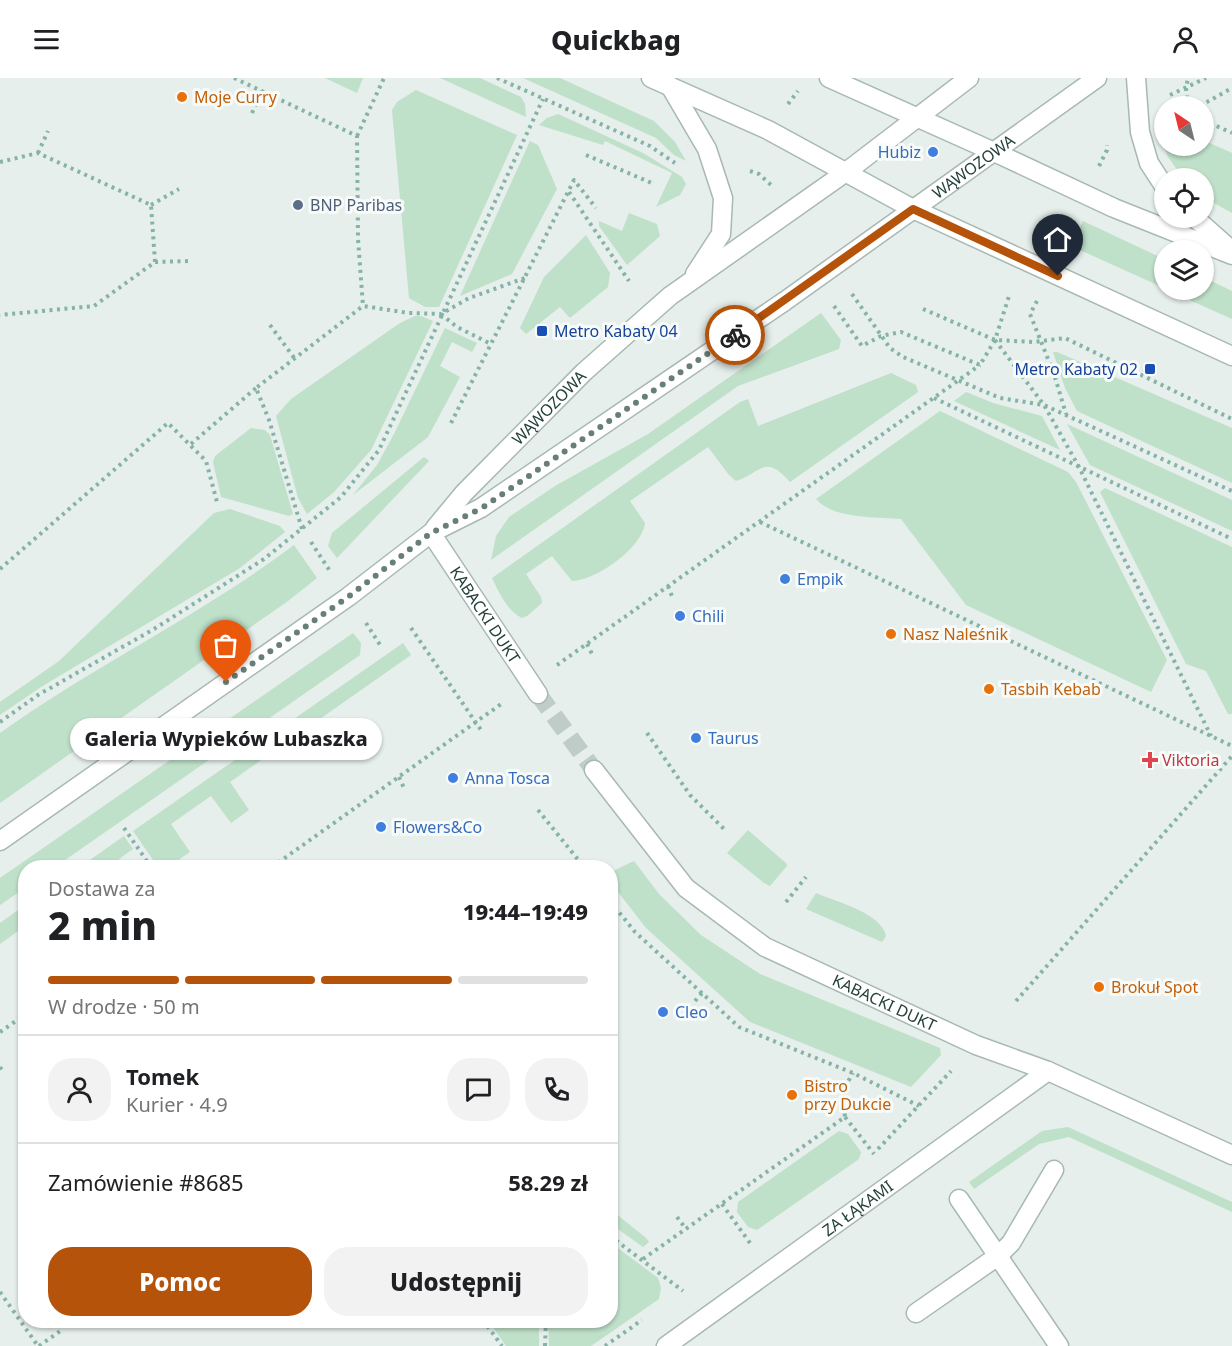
<!DOCTYPE html>
<html lang="pl">
<meta charset="utf-8">
<style>
:root{--surface:#fff;--page:#f2f2f2;--text:#202124;--muted:#757577;--line:#e0e0e0;--accent:#b45309}
body{margin:0;font-family:"Noto Sans",sans-serif;background:var(--page);color:var(--text);height:100vh;display:flex;flex-direction:column;font-size:22px;white-space:nowrap}
*{box-sizing:border-box;margin:0}
p{font-size:20px;color:var(--muted)}
.icon{flex:none;width:33px;height:33px;fill:none;stroke:currentColor;stroke-width:2;stroke-linecap:round;stroke-linejoin:round}
.map{position:relative;flex:1;overflow:hidden}
.panel{position:absolute;left:18px;top:782px;width:600px;height:468px;display:flex;flex-direction:column;background:var(--surface);border-radius:24px;box-shadow:0 2px 4px #0004}
.panel>*{flex:none}
.needle{width:39px;rotate:325deg}
.buttons{position:absolute;left:1154px;top:18px;display:grid;gap:12px}
.buttons a{display:grid;place-items:center;width:60px;height:60px;border-radius:50%;background:var(--surface);box-shadow:0 2px 4px #0004;font-size:30px}
.pin{position:absolute;display:grid;place-items:center;width:51px;height:51px;color:#fff;margin:-62px -26px;border-radius:50% 50% 50% 0;rotate:-45deg;box-shadow:0 0 6px #0007}
.pin .icon{rotate:45deg}
.courier{position:absolute;display:grid;place-items:center;width:60px;height:60px;margin:-30px;border:4px solid #b45309;border-radius:50%;background:#fff;color:#222;box-shadow:0 2px 8px #0007}
.bubble{position:absolute;height:42px;border-radius:21px;background:var(--surface);box-shadow:0 2px 4px #0004;font-size:20px;font-weight:800;line-height:42px;text-align:center}
.headline em{font-style:normal;font-weight:800}
.headline div{display:flex;flex-direction:column-reverse}
.headline{display:flex;align-items:center;justify-content:space-between;height:102px;padding:0 30px}
h1{font-size:39px;font-weight:800;line-height:45px}
.bar{display:grid;grid-template-columns:repeat(4,1fr);gap:9px 6px;align-content:center;height:72px;padding:0 30px}
.bar i{height:8px;border-radius:4px;background:var(--line)}
.bar .current{background:var(--accent)}
.bar p{grid-column:span 4}
.line{display:flex;align-items:center;gap:15px;padding:0 30px;border-top:2px solid var(--line)}
.line div{flex:1}
.round{display:grid;place-items:center;flex:none;width:63px;height:63px;border-radius:24px;background:var(--page)}
.button{display:flex;gap:12px;margin-top:auto;padding:12px 30px}
.button a{flex:1;height:69px;border-radius:24px;background:var(--accent);color:#fff;font-size:24px;font-weight:800;line-height:69px;text-align:center}
.button a+a{background:var(--page);color:var(--text)}
header{display:flex;justify-content:space-between;align-items:center;height:78px;padding:0 30px;background:var(--surface);font-size:27px;font-weight:800}
.map>svg:first-child{display:block}
.green{fill:#bfe0c9}
.lines{fill:none;stroke-linecap:round;stroke-linejoin:round}
.minor-tunnel{stroke:#bfccc8;stroke-width:18;stroke-dasharray:18 9;stroke-linecap:butt}
.service-casing{stroke:#a8b8b3;stroke-width:21}
.minor-casing{stroke:#a8b8b3;stroke-width:21}
.tertiary-casing{stroke:#a8b8b3;stroke-width:21}
.path{stroke:#86b3a7;stroke-width:4;stroke-dasharray:3 4.5;stroke-linecap:butt}
.service{stroke:#fff;stroke-width:18}
.minor{stroke:#fff;stroke-width:18}
.tertiary{stroke:#fff;stroke-width:18}
.done{stroke:#687f79;stroke-width:6;stroke-dasharray:0 10.8}
.route{stroke:#b45309;stroke-width:8}
.food-dot{fill:#e8710a;stroke:#f7fbf9;stroke-width:2}
.shop-dot{fill:#3f7fe0;stroke:#f7fbf9;stroke-width:2}
.service-dot{fill:#5c6f8a;stroke:#f7fbf9;stroke-width:2}
.transit-dot{fill:#1a4fb4;stroke:#f7fbf9;stroke-width:2}
.health-dot{fill:#e0444e;stroke:#f7fbf9;stroke-width:2}
.labels{text-anchor:middle;dominant-baseline:central;stroke-width:6;stroke-linejoin:round;paint-order:stroke}
.food-label{font-size:16px;fill:#c56008;stroke:#f7fbf9;text-anchor:start}
.shop-label{font-size:16px;fill:#366cbe;stroke:#f7fbf9;text-anchor:start}
.street-label{font-size:16px;fill:#24423b;stroke:#f7fbf9}
.service-label{font-size:16px;fill:#4e5e75;stroke:#f7fbf9;text-anchor:start}
.transit-label{font-size:16px;fill:#164399;stroke:#f7fbf9;text-anchor:start}
.health-label{font-size:16px;fill:#be3a42;stroke:#f7fbf9;text-anchor:start}
</style>
<header><svg class="icon" aria-label="menu" viewBox="0 0 24 24"><path d="M4 6h16M4 12h16M4 18h16"/></svg>Quickbag<svg class="icon" aria-label="person" viewBox="0 0 24 24"><circle cx="12" cy="8" r="4"/><path d="M4 21q1-7 8-7t8 7"/></svg></header>
<div class="map">
<svg width="1232" height="1268" viewBox="0 0 1232 1268">
<rect width="100%" height="100%" fill="#e6efeb"/>
<g class="green">
<path d="M325 0H363L357 15Z"/>
<path d="M440 0H480L521 19 525 26 526 39Z"/>
<path d="M523 0H560L654 43 675 64 686 83 674 77 656 60Z"/>
<path d="M416 12 517 57 439 229H425L409 220 392 32 397 24Z"/>
<path d="M558 36 643 75 682 99 686 106 680 117 656 129 672 95 605 63 603 67 539 47 547 40Z"/>
<path d="M1203 62 1232 75V135L1203 119V100H1183L1168 79 1162 63H1164V68H1203Z"/>
<path d="M530 63 538 67 557 111 512 196 460 218Z"/>
<path d="M629 135 657 146 660 158 627 187 599 148V143L622 153Z"/>
<path d="M1083 143 1164 181V210L1071 168Z"/>
<path d="M586 157 610 195 608 209 570 240 560 229 526 256 520 250 544 199Z"/>
<path d="M1203 199 1232 213V241L1167 212H1203Z"/>
<path d="M821 235 841 262 839 271 738 308 491 482 496 458 509 439 555 408 648 356Z"/>
<path d="M415 238H421L433 243 371 372 334 414 307 436 298 420 276 338 291 321 400 245Z"/>
<path d="M445 250 477 265 472 274 452 264 440 288 460 299 428 359 353 417 377 387 394 356Z"/>
<path d="M1053 274H1057L1232 350V405L1077 333 1065 310Z"/>
<path d="M891 295 916 307 918 314 790 404C764 375 762 395 736 403L729 397 708 369 630 423 645 445C642 470 597 502 572 503L552 478 526 496 541 519 542 525 527 538 522 540C507 533 499 514 492 500L740 324 748 321 758 348Z"/>
<path d="M966 314 993 325 1042 338 1060 372 954 323Z"/>
<path d="M940 333 1068 394 1076 404 1167 582 1151 614 966 527 901 441C876 439 833 441 816 421Z"/>
<path d="M1067 346 1232 422V453L1090 387Z"/>
<path d="M251 350 265 352 270 357 293 436 289 438 221 419 213 384 215 378Z"/>
<path d="M424 379 429 383 337 480 328 468 332 455Z"/>
<path d="M1105 410 1232 469V636H1228L1206 593 1186 586 1100 414Z"/>
<path d="M230 431 280 448 285 454 240 490 41 609 0 637V624L59 583 214 435Z"/>
<path d="M294 467 317 500 288 523 0 725V655C95 587 201 537 294 467Z"/>
<path d="M353 555 361 565 360 577 55 789H26L25 810 0 827V800Z"/>
<path d="M403 565 411 577 230 704 249 732 231 745 211 718 171 746 190 774 168 789H158L133 753Z"/>
<path d="M748 752 787 786V788L770 808 764 805 727 775Z"/>
<path d="M124 758 133 771 108 789H80Z"/>
<path d="M634 783 659 816 701 857 760 896 940 970 941 977 911 1009 750 944 646 850 611 805V796L613 793Z"/>
<path d="M816 815C836 824 882 835 886 858L882 864 806 831Z"/>
<path d="M25 827V848L0 866V845Z"/>
<path d="M1068 1049 1232 1124V1134L1069 1059 1039 1066 974 1111 969 1104 1042 1053Z"/>
<path d="M839 1053 848 1056 861 1074 859 1081 757 1152 748 1149 737 1134 738 1124Z"/>
<path d="M610 1131 646 1160 649 1164 643 1169 611 1146Z"/>
<path d="M611 1165 658 1200 661 1210 659 1221 591 1268H549L548 1242H610Z"/>
<path d="M488 1242H539V1268H506Z"/>
</g>
<g class="lines">
<path class="minor-tunnel" d="M538 616 594 692"/>
<g class="service-casing">
<g id="service">
<path d="M959 1121 1059 1268"/>
<path d="M916 1235 998 1178 1011 1165 1054 1092"/>
</g>
</g>
<g class="minor-casing">
<g id="minor">
<path d="M1136 0 1140 54 1149 85 1164 108"/>
<path d="M992 73 1114 130 1232 177"/>
<path d="M913 131 1232 278"/>
<path d="M1195 140 1231 172"/>
<path id="s1" d="M431 455 538 616"/>
<path id="s2" d="M594 692 686 810 765 869 976 967 1048 993 1232 1077"/>
<path id="s3" d="M666 1268 1048 993"/>
</g>
</g>
<g class="tertiary-casing">
<g id="tertiary">
<path d="M651 0 768 52 913 131"/>
<path d="M829 0 992 73"/>
<path d="M670 8 707 71 723 120 721 156 695 196"/>
<path id="s4" d="M435 450 464 415 584 294 670 218 846 94 969 0"/>
<path id="s5" d="M0 763 348 519 431 455 481 430 785 223 1097 0"/>
</g>
</g>
<g class="path">
<path d="M234 0 357 58 358 161 363 228"/>
<path d="M497 0 650 68 675 85"/>
<path d="M1170 17 1206 0"/>
<path d="M788 26 798 13"/>
<path d="M1188 28 1186 10 1188 0"/>
<path d="M1200 28 1232 10"/>
<path d="M252 35 262 13"/>
<path d="M1203 42 1232 55"/>
<path d="M357 58 384 0"/>
<path d="M38 75 48 53"/>
<path d="M586 77 654 106"/>
<path d="M0 84 38 75 151 127 155 184 94 228 0 237"/>
<path d="M1099 88 1107 72V67"/>
<path d="M750 93 759 96 771 107"/>
<path d="M569 114 629 203"/>
<path d="M151 127 179 111"/>
<path d="M1063 164 1071 146"/>
<path d="M155 184 191 183"/>
<path d="M852 216 890 270 903 279 1000 320 1044 327 1232 413"/>
<path d="M1037 223 1030 236 1054 296 1066 336"/>
<path d="M834 228 862 268 881 258 901 254 980 287 995 262 1010 215"/>
<path d="M923 231 995 262 1034 264 1065 260 1232 341"/>
<path d="M441 236 457 249 491 266"/>
<path d="M270 247 295 281"/>
<path d="M995 262 1044 327 1079 389 1211 658"/>
<path d="M934 320 1232 461"/>
<path d="M451 345 574 102 596 130"/>
<path d="M191 366 256 310"/>
<path d="M760 444 1232 668"/>
<path d="M302 451 269 342 256 310 363 228 409 235 441 236 469 220 525 200"/>
<path d="M311 464 330 493"/>
<path d="M0 491 168 345 206 383 217 424"/>
<path d="M668 508 673 521"/>
<path d="M366 545 382 570"/>
<path d="M411 550 483 655"/>
<path d="M587 566 593 578"/>
<path d="M557 587 980 287"/>
<path d="M0 644 38 617 154 551 264 481 341 419 379 372 543 21"/>
<path d="M647 655 690 717 726 753"/>
<path d="M399 699 404 710"/>
<path d="M538 732 584 789"/>
<path d="M124 750 151 789"/>
<path d="M272 789 504 624"/>
<path d="M610 823 635 854 739 949 853 995 919 1028"/>
<path d="M786 824 806 799"/>
<path d="M695 923 702 915"/>
<path d="M1016 923 1232 678"/>
<path d="M0 954 26 936"/>
<path d="M0 989 2 992"/>
<path d="M845 1039 874 1076"/>
<path d="M878 1071 951 993"/>
<path d="M722 1126 750 1165"/>
<path d="M677 1139 686 1151"/>
<path d="M610 1158 683 1213"/>
<path d="M643 1181 845 1039 842 1014 853 995"/>
<path d="M0 1214 38 1268"/>
<path d="M483 1242 502 1268"/>
<path d="M39 1268 63 1251"/>
<path d="M545 1268 546 1242"/>
<path d="M605 1268 642 1242"/>
</g>
<use href="#service" class="service"/>
<use href="#minor" class="minor"/>
<use href="#tertiary" class="tertiary"/>
</g>
<g class="lines">
<path class="done" d="M226 604 348 519 431 455 482 430 735 257"/>
<path class="route" d="M735 257 913 131 1058 198"/>
</g>
<g class="food-dot">
<circle cx="182" cy="19" r="6"/>
<circle cx="891" cy="556" r="6"/>
<circle cx="989" cy="611" r="6"/>
<circle cx="1099" cy="909" r="6"/>
<circle cx="792" cy="1017" r="6"/>
</g>
<g class="shop-dot">
<circle cx="933" cy="74" r="6"/>
<circle cx="785" cy="501" r="6"/>
<circle cx="680" cy="538" r="6"/>
<circle cx="696" cy="660" r="6"/>
<circle cx="453" cy="700" r="6"/>
<circle cx="381" cy="749" r="6"/>
<circle cx="663" cy="934" r="6"/>
</g>
<circle class="service-dot" cx="298" cy="127" r="6"/>
<g class="transit-dot">
<rect x="536" y="247" width="12" height="12" rx="3"/>
<rect x="1144" y="285" width="12" height="12" rx="3"/>
</g>
<path class="health-dot" d="M1147 673h6v6h6v6h-6v6h-6v-6h-6v-6h6z"/>
<g class="labels">
<g class="food-label">
<text x="194" y="19">Moje Curry</text>
<text x="903" y="556">Nasz Naleśnik</text>
<text x="1001" y="611">Tasbih Kebab</text>
<text x="1111" y="909">Brokuł Spot</text>
<text x="804" y="1008">Bistro<tspan x="804" dy="18">przy Dukcie</tspan></text>
</g>
<g class="shop-label">
<text x="921" y="74" text-anchor="end">Hubiz</text>
<text x="797" y="501">Empik</text>
<text x="692" y="538">Chili</text>
<text x="708" y="660">Taurus</text>
<text x="465" y="700">Anna Tosca</text>
<text x="393" y="749">Flowers&amp;Co</text>
<text x="675" y="934">Cleo</text>
</g>
<g class="street-label">
<text stroke="none"><textPath href="#s5" startOffset="1185">WĄWOZOWA</textPath></text>
<text stroke="none"><textPath href="#s4" startOffset="166">WĄWOZOWA</textPath></text>
<text stroke="none"><textPath href="#s1" startOffset="98">KABACKI DUKT</textPath></text>
<text stroke="none"><textPath href="#s2" startOffset="380">KABACKI DUKT</textPath></text>
<text stroke="none"><textPath href="#s3" startOffset="236">ZA ŁĄKAMI</textPath></text>
</g>
<g class="service-label">
<text x="310" y="127">BNP Paribas</text>
</g>
<g class="transit-label">
<text x="554" y="253">Metro Kabaty 04</text>
<text x="1138" y="291" text-anchor="end">Metro Kabaty 02</text>
</g>
<g class="health-label">
<text x="1162" y="682">Viktoria</text>
</g>
</g>
</svg>
<div class="buttons">
<a><svg class="needle" viewBox="-14 -14 28 28"><path d="M0-13l5 13h-10z" fill="#e53935"/><path d="M0 13l5-13h-10z" fill="#757577"/></svg></a>
<a><svg class="icon" aria-label="locate" viewBox="0 0 24 24"><circle cx="12" cy="12" r="6"/><path d="M12 2v4M12 18v4M2 12h4M18 12h4"/></svg></a>
<a><svg class="icon" aria-label="layers" viewBox="0 0 24 24"><path d="M12 4l9 5-9 5-9-5zM3 14l9 5 9-5"/></svg></a>
</div>
<div class="pin" style="left:226px;top:604px;background:#ea580c"><svg class="icon" aria-label="bag" viewBox="0 0 24 24"><path d="M5 8h14l-1 12H6zM9 8a3 3 0 0 1 6 0"/></svg></div>
<div class="pin" style="left:1058px;top:198px;background:#1f2937"><svg class="icon" aria-label="home" viewBox="0 0 24 24"><path d="M3 11l9-7 9 7M6 9v11h12V9"/></svg></div>
<div class="courier" style="left:735px;top:257px"><svg class="icon" aria-label="bike" viewBox="0 0 24 24"><circle cx="6" cy="16" r="4"/><circle cx="18" cy="16" r="4"/><path d="M6 16l4-8h5l3 8M10 8l3 8H6M13 5h3"/></svg></div>
<div class="bubble" style="left:70px;top:640px;width:312px">Galeria Wypieków Lubaszka</div>
<section class="panel">
<div class="headline"><div><h1>2 min</h1><p>Dostawa za</p></div><em>19:44–19:49</em></div>
<div class="bar"><i class="current"></i><i class="current"></i><i class="current"></i><i></i><p>W drodze · 50 m</p></div>
<div class="line" style="height:108px"><a class="round"><svg class="icon" aria-label="person" viewBox="0 0 24 24"><circle cx="12" cy="8" r="4"/><path d="M4 21q1-7 8-7t8 7"/></svg></a><div><b>Tomek</b><p>Kurier · 4.9</p></div><a class="round"><svg class="icon" aria-label="chat" viewBox="0 0 24 24"><path d="M4 5h16v11H9l-5 4z"/></svg></a><a class="round"><svg class="icon" aria-label="phone" viewBox="0 0 24 24"><path d="M5 4h4l2 5-3 2q2 4 5 5l2-3 5 2v4C11 20 4 13 5 4z"/></svg></a></div>
<div class="line" style="height:78px"><div>Zamówienie #8685</div><b>58.29 zł</b></div>
<div class="button"><a>Pomoc</a><a>Udostępnij</a></div>
</section>
</div>
